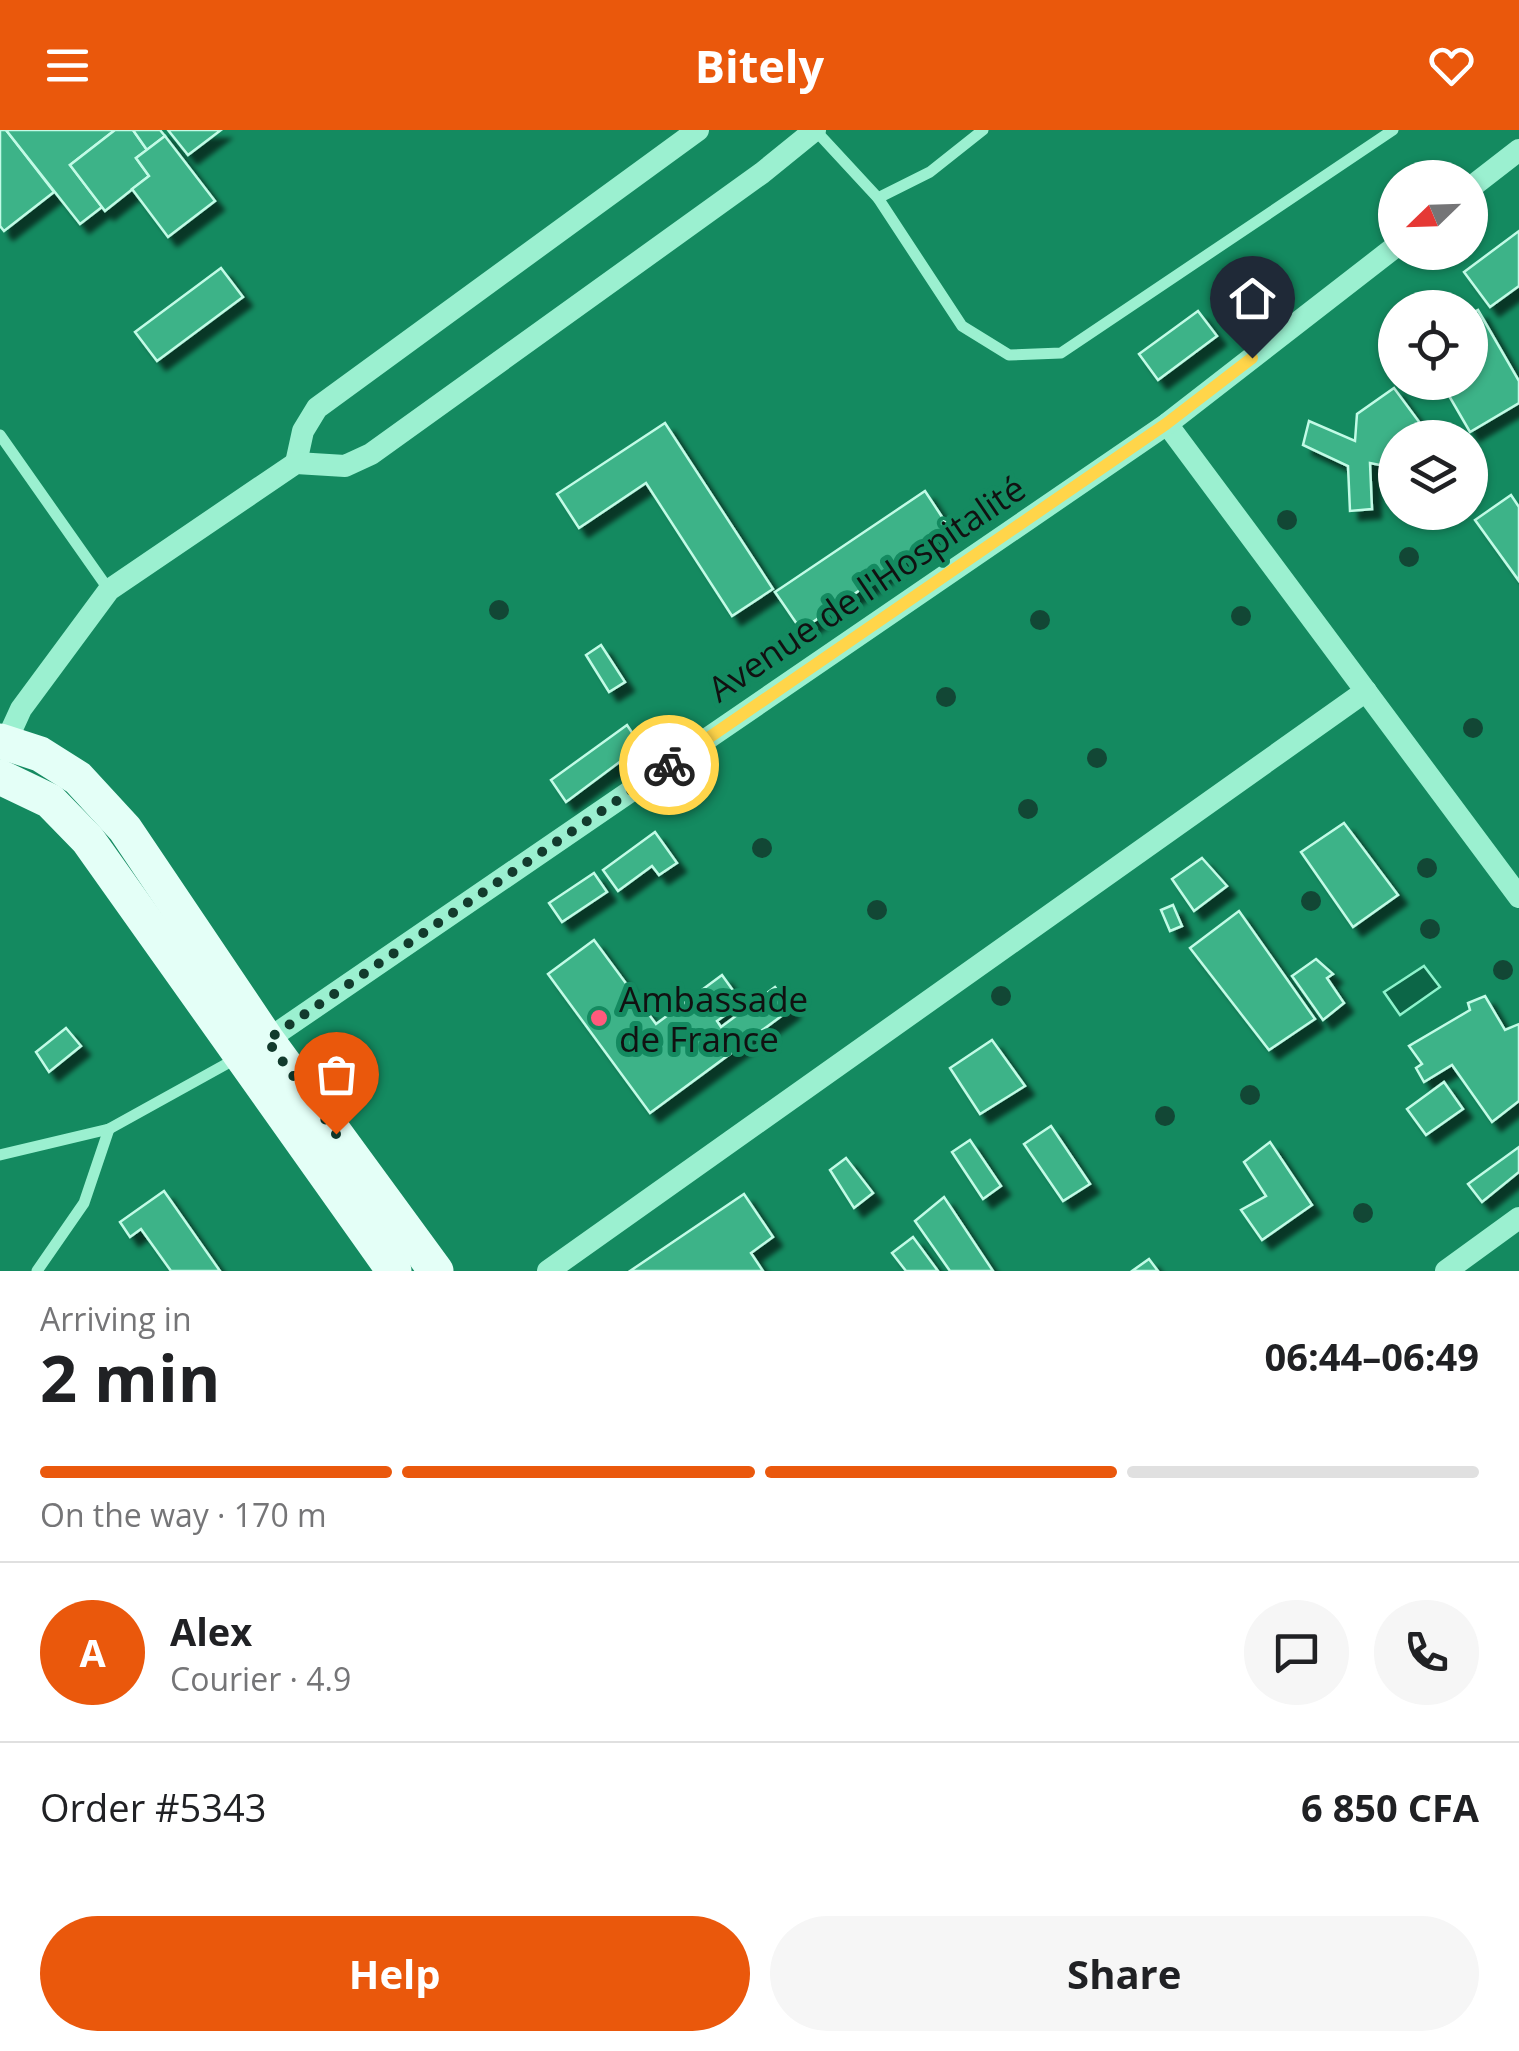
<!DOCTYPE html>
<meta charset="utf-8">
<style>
:root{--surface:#fff;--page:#f6f6f6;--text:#202124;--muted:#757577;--line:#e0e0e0;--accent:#ea580c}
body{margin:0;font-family:"Open Sans",sans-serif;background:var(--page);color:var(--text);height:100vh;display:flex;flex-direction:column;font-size:38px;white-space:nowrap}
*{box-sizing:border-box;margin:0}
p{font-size:32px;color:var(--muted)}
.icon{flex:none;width:55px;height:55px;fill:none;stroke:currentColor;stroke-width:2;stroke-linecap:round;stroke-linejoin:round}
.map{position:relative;height:1141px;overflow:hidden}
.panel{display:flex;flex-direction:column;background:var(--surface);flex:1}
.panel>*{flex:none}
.needle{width:65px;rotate:247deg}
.buttons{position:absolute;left:1378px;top:30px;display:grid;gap:20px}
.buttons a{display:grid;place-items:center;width:110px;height:110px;border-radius:50%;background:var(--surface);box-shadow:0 2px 8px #0004;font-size:50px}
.pin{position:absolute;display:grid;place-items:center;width:85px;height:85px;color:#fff;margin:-102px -42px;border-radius:50% 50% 50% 0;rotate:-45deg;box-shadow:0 0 10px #0007}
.pin .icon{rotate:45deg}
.courier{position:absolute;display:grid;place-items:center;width:100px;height:100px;margin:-50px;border:8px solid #ffd54a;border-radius:50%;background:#fff;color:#222;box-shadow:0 2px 12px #0007}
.headline em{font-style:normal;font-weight:700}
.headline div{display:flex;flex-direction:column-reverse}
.headline{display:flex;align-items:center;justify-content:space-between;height:170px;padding:0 40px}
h1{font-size:65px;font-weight:700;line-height:75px}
.bar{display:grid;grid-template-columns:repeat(4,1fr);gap:15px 10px;align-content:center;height:120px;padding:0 40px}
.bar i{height:12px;border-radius:8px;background:var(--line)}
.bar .selected{background:var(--accent)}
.bar p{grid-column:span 4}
.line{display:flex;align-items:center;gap:25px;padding:0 40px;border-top:2px solid var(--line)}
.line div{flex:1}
.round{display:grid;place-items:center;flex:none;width:105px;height:105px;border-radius:52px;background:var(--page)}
.primary-button{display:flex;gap:20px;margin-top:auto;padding:20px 40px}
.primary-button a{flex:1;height:115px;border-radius:60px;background:var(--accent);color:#fff;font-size:40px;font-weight:700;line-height:115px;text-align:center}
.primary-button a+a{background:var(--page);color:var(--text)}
header{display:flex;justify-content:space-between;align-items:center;height:130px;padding:0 40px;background:var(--accent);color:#fff;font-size:45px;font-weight:700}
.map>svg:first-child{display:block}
.water{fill:#0c6647;stroke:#8df3cc;stroke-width:2.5}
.building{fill:#3db388;stroke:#c2fbe6;stroke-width:2.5;filter:url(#shadow)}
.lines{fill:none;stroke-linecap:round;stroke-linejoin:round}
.service{stroke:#9bf0d0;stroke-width:11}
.minor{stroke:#9bf0d0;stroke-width:22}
.primary{stroke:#e4fff7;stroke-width:35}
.tree{fill:#124735}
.done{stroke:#123b2d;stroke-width:10;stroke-dasharray:0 18}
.route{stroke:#ffd54a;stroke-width:12}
.poi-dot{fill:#ff5a7c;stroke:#148a60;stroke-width:4}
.labels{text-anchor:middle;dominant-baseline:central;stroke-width:10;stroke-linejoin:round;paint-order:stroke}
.street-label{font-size:35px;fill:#111;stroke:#148a60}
.poi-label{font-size:35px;fill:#111;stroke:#148a60;text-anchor:start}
</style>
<header><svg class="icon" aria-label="menu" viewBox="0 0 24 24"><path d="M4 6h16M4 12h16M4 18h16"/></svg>Bitely<svg class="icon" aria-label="heart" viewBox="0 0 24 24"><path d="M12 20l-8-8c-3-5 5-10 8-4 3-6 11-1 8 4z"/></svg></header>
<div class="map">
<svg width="1519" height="1141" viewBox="0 0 1519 1141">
<defs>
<filter id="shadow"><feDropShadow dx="9" dy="9" stdDeviation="2.5" flood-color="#0009"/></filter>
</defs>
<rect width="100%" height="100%" fill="#148a60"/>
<path class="water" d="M1424 836 1440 857 1400 885 1384 862Z"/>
<g class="building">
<path d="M0 0H6L54 62 4 101 0 96Z"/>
<path d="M6 0H115L70 35 102 77 80 94Z"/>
<path d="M115 0H133L147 20 136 28 149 46 105 81 70 35Z"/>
<path d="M133 0H160L165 6 147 20Z"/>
<path d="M168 0H221L188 25Z"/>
<path d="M165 6 215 71 168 107 132 59 149 46 136 28Z"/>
<path d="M1519 101V156L1490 177 1464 142Z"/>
<path d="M221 138 243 167 157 231 135 202Z"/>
<path d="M1478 180 1519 251V273L1470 302 1441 252H1470V184Z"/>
<path d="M1198 181 1217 206 1158 250 1139 224Z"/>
<path d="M1394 258 1431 308H1395V338L1370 333 1372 379 1350 381 1348 336 1303 315 1309 291 1355 311 1357 284Z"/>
<path d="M665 293 773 459 732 486 646 353 579 398 557 364Z"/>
<path d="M925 361 950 399 801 500 775 462Z"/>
<path d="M1511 365 1519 377V451L1475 390Z"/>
<path d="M601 515 625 552 609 562 586 525Z"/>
<path d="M627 595 641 616 566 672 551 650Z"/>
<path d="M1344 693 1398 765 1353 797 1301 722Z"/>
<path d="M655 702 677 733 659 745 652 736 618 761 603 740Z"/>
<path d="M1202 728 1227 756 1194 781 1172 749Z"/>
<path d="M594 743 607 762 562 792 549 773Z"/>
<path d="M1173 775 1182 796 1170 801 1161 780Z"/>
<path d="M1239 781 1315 889 1269 920 1190 818Z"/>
<path d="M594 810 656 894 722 845 742 873 717 891 721 897 775 857 791 879 650 983 548 844Z"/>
<path d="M1316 829 1333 844 1327 848 1344 873 1323 890 1292 846Z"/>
<path d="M1485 866 1505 900 1519 894V971L1492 992 1452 935 1424 952 1416 938 1422 934 1409 916 1470 880 1468 873Z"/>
<path d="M66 898 81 916 49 942 36 922Z"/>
<path d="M992 910 1025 956 980 984 950 938Z"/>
<path d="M1444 952 1463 979 1426 1005 1407 979Z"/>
<path d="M1051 996 1090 1054 1063 1071 1024 1014Z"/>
<path d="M970 1010 1001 1056 983 1069 952 1022Z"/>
<path d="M1270 1012 1312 1075 1262 1110 1241 1080 1266 1066 1244 1032Z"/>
<path d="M1519 1017V1042L1482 1072 1468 1054Z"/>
<path d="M846 1028 873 1063 854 1078 830 1040Z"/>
<path d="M164 1061 220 1141H171L141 1099 130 1107 120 1092Z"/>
<path d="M744 1064 773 1107 751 1123 763 1141H630Z"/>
<path d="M944 1067 993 1141H950L915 1091Z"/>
<path d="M913 1107 938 1141H906L892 1123Z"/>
<path d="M1149 1129 1158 1141H1132Z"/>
</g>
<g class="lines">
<g class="service">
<path d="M816 1 878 68 962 196 1009 225 1061 223 1393 0"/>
<path d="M878 68 930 42 983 0"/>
<path d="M0 305 109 460"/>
<path d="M0 1025 109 999 239 927"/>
<path d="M37 1141 84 1073 109 999"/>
</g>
<g class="minor">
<path d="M1470 58 1519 20"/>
<path d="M1167 294 1519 767"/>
<path d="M296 333 303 301 317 278 698 0"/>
<path d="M1 623 21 579 109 460 296 333 345 336 371 324 762 43 815 0"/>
<path d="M267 910 1167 294 1395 117"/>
<path d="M548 1141 1366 561"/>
<path d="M1446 1141 1519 1088"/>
</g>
<g class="primary">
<path d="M0 611 40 624 78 648 125 699 267 910 436 1141"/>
<path d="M0 647 50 671 88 710 394 1141"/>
</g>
</g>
<g class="tree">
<circle cx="1287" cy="390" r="10"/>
<circle cx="1409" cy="427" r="10"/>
<circle cx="499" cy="480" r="10"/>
<circle cx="1241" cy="486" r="10"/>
<circle cx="1040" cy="490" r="10"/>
<circle cx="946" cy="567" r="10"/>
<circle cx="1473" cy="598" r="10"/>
<circle cx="1097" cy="628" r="10"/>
<circle cx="1028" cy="679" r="10"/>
<circle cx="762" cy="718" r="10"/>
<circle cx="1427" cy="738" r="10"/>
<circle cx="1311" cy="771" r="10"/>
<circle cx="877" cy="780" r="10"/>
<circle cx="1430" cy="799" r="10"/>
<circle cx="1503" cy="840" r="10"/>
<circle cx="1001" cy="866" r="10"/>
<circle cx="1250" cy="965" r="10"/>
<circle cx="1165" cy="986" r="10"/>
<circle cx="1363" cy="1083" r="10"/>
</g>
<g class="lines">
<path class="done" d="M336 1004 267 910 669 635"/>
<path class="route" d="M669 635 1166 294 1252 228"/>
</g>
<circle class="poi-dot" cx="599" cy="888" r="10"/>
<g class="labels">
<g class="street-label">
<text transform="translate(866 458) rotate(-34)">Avenue de l'Hospitalité</text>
</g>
<g class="poi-label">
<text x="619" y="868">Ambassade<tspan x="619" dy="40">de France</tspan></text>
</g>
</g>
</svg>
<div class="buttons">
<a><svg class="needle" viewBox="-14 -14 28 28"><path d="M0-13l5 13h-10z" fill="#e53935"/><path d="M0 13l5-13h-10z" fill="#757577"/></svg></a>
<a><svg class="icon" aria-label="locate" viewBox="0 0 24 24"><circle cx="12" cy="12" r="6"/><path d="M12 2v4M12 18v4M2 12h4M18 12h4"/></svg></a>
<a><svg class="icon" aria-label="layers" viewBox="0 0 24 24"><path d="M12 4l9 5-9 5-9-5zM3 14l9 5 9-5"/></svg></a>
</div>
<div class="pin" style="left:336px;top:1004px;background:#ea580c"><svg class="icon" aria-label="bag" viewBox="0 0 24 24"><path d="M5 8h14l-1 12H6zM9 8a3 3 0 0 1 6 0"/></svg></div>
<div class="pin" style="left:1252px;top:228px;background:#1f2937"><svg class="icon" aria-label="home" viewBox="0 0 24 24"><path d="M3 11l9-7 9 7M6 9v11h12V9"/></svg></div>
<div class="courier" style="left:669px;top:635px"><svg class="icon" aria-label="bike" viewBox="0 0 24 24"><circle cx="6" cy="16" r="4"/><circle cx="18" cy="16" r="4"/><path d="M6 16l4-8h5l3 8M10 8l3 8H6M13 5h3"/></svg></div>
</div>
<section class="panel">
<div class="headline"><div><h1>2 min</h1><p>Arriving in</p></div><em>06:44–06:49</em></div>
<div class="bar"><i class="selected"></i><i class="selected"></i><i class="selected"></i><i></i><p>On the way · 170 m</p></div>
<div class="line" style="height:180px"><b class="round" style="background:var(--accent);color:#fff">A</b><div><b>Alex</b><p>Courier · 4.9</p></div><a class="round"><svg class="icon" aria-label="chat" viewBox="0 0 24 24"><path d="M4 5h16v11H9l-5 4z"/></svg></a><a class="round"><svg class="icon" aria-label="phone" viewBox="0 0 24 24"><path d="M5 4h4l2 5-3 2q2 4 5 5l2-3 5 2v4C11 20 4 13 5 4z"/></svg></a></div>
<div class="line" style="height:130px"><div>Order #5343</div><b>6 850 CFA</b></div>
<div class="primary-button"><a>Help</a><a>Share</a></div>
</section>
